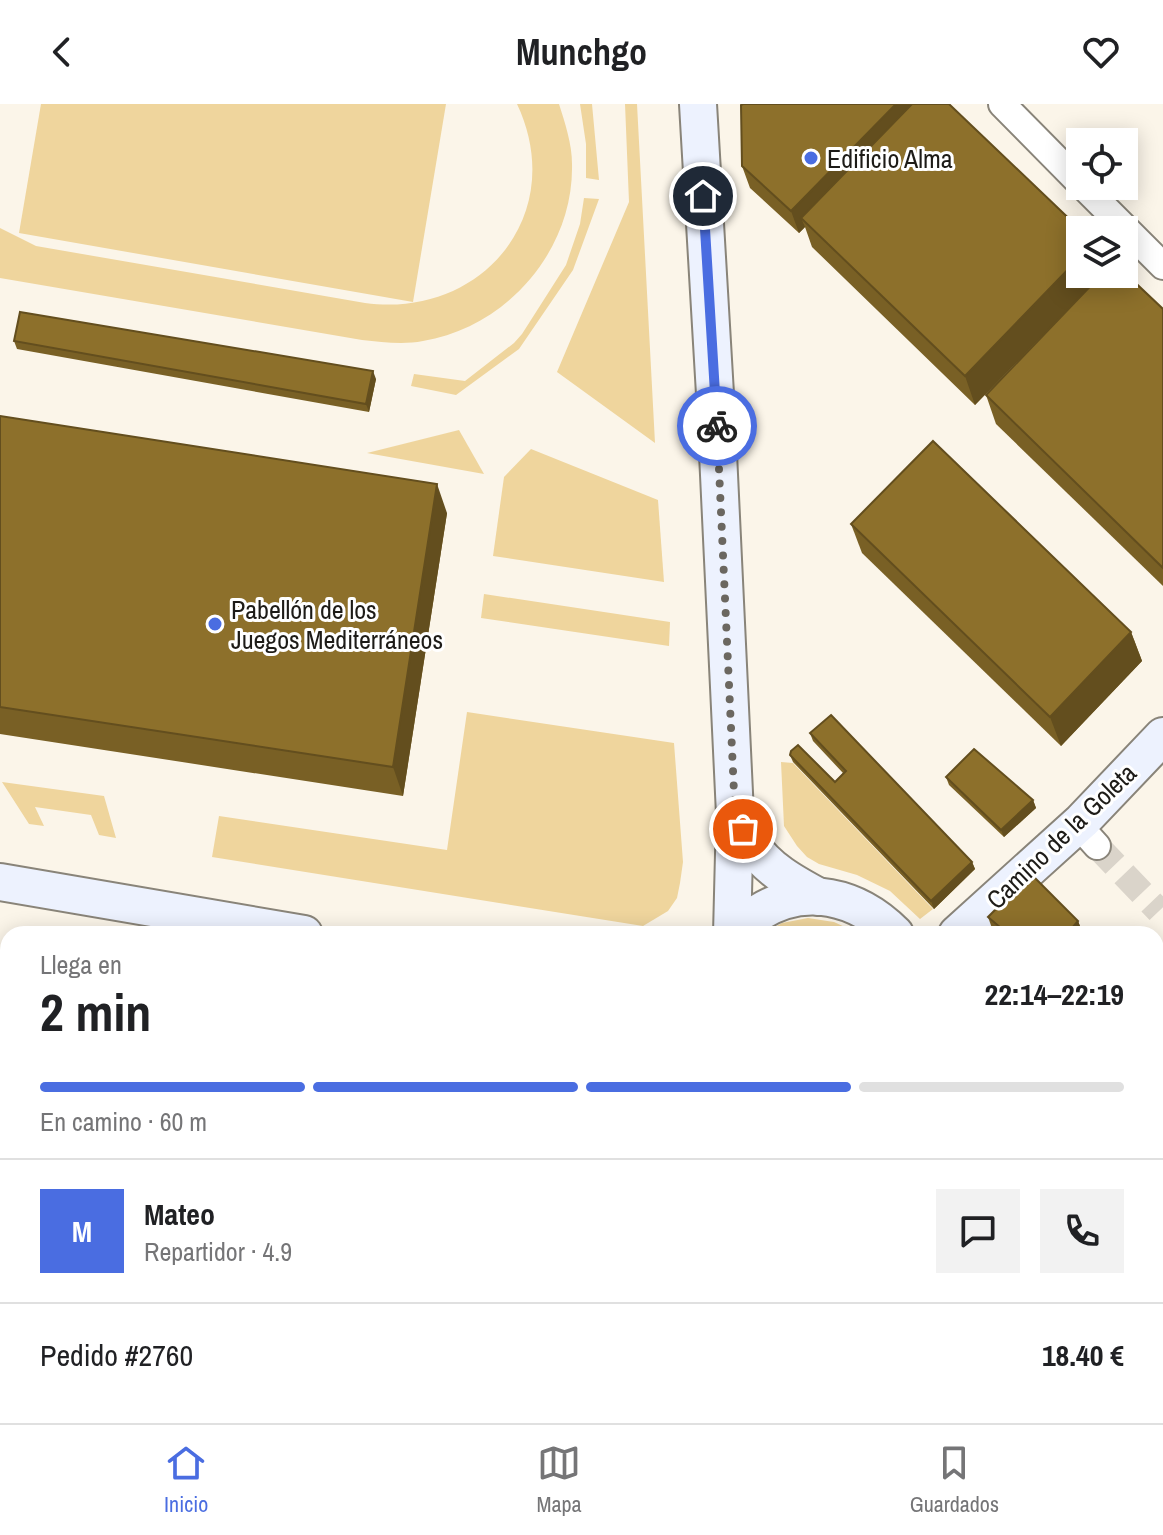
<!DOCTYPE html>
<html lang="es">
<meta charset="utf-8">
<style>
:root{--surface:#fff;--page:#f2f2f2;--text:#202124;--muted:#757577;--line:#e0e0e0;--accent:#4a6de1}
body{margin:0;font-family:"Archivo Narrow",sans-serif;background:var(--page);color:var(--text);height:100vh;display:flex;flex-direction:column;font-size:30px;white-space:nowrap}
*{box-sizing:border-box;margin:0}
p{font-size:26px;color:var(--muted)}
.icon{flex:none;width:44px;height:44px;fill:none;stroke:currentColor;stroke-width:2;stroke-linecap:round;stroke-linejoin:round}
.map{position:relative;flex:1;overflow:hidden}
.sheet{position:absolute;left:0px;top:822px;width:1164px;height:498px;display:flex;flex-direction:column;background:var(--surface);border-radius:24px 24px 0 0;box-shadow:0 4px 20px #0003}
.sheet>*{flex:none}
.fabs{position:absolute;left:1066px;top:24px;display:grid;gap:16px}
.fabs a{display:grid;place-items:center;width:72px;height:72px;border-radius:0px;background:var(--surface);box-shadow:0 4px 20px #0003;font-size:40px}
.pin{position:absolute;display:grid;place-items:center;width:68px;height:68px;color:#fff;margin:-34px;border:4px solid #fff;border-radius:50%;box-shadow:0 2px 8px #0007}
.courier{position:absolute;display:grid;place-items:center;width:80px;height:80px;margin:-40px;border:6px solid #4a6de1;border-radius:50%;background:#fff;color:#222;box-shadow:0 2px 10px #0007}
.headline em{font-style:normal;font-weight:700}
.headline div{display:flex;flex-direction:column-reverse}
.headline{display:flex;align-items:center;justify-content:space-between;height:136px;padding:0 40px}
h1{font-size:52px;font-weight:700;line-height:60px}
.bar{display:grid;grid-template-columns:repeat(4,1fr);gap:12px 8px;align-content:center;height:96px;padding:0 40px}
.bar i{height:10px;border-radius:6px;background:var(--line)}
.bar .current{background:var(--accent)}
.bar p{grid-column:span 4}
.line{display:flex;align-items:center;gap:20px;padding:0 40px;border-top:2px solid var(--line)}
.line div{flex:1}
.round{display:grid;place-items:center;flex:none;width:84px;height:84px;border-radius:0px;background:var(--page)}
header{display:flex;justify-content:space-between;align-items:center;height:104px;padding:0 40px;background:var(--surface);font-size:36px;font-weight:700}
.menu{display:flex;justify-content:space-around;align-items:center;height:112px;border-top:2px solid var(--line);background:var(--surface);font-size:22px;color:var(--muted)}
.menu a{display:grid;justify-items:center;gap:4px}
.menu .current{color:var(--accent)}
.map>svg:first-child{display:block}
.green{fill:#efd59d}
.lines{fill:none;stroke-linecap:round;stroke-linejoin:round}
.street-tunnel{stroke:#dad4ca;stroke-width:26;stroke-dasharray:26 13;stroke-linecap:butt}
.lane-casing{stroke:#898479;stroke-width:16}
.street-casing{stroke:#898479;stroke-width:30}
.secondary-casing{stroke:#898479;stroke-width:40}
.lane{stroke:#fff;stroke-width:12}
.street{stroke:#fff;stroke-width:26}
.secondary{stroke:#edf2fe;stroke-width:36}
.wall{fill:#796025}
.shaded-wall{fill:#634e1e}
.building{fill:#8d702b;stroke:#634e1e;stroke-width:2}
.done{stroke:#6b6760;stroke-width:8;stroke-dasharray:0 14.4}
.route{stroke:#4a6de1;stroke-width:10}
.poi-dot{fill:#4a6de1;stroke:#fff;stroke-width:3}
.labels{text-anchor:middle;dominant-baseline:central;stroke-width:6;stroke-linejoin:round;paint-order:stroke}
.poi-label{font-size:26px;fill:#1d1b17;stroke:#fff;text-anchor:start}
.street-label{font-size:26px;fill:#1d1b17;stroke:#fff}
</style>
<header><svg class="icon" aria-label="back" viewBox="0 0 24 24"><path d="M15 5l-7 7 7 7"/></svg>Munchgo<svg class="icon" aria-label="heart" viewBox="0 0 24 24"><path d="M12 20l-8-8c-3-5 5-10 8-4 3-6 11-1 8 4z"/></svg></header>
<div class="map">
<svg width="1163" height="1319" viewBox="0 0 1163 1319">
<rect width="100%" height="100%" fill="#fbf5e9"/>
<g class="green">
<path d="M41 0H446L413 198 19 129Z"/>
<path d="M517 0H559C565 19 572 40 572 60 574 146 507 223 423 237 403 241 382 238 362 236L0 174V124L36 142 365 199C482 215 569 110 517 0Z"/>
<path d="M580 0H592L599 76 586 74V40Z"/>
<path d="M625 0H637L655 339 557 268 629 98Z"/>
<path d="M584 94 599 95 573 166 519 245 456 291 411 282 414 270 465 277 514 239 522 230 566 161 580 120Z"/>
<path d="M459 326 484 370 367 349Z"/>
<path d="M531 345 658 396 664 478 493 452 504 373Z"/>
<path d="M484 490 670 518 669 542 481 514Z"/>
<path d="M467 608 674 639 683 758 680 779 677 794 668 807 643 822 212 753 219 712 447 746Z"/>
<path d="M781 658 793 659 933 805 920 815 890 787 857 771 819 760 807 753 797 742 784 722Z"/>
<path d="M2 678 104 692 116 734 99 731 91 711 35 703 44 722 29 720Z"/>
<path d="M808 814 834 818 860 830H762L782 819Z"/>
<path d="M1156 1136 1163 1139V1319H903L902 1312H1156Z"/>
<path d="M595 1312H816L817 1319H598Z"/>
</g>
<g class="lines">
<path class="street-tunnel" d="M1097 742 1159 807"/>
<g class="lane-casing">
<path id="lane" d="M1156 1096 1163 1099"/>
</g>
<g class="street-casing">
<g id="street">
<path d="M1002 0 1080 79"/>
<path d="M1083 82 1163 162"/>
<path d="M1078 721 1097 742"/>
<path d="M1156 1028 1163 1015"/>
</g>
</g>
<g class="secondary-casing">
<g id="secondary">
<path d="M698 0 716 307 735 710 732 830"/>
<path d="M735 710C740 720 744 730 750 739 767 765 793 779 819 793"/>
<path d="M0 778 304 830"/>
<path d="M734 830C741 823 749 815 758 809 805 779 857 792 895 830"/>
<path d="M957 830 1082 717 1163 632"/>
<path d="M1156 1054 1163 1057"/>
<path d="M861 1312V1319"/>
<path d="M375 1319 385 1312"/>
</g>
</g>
<use href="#lane" class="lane"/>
<use href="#street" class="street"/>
<use href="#secondary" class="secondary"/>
</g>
<g class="wall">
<path d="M742 62 1102 170 975 301 812 143 805 123 799 129 750 84Z"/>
<path d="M1163 205V482L996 320 986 291Z"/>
<path d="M14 237 376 275 369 308 17 245Z"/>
<path d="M0 312 447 409 403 692 0 630Z"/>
<path d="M851 420 1131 528 1142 557 1061 642 862 449Z"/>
<path d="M810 629 972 758 975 765 934 805 793 658 790 651 835 678 843 669 813 637Z"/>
<path d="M946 673 1033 696 1036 704 1004 733 949 681Z"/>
<path d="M988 813 1078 817 1083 830H994Z"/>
</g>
<g class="shaded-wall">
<path d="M896 0H925L801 114 805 123 799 129 791 107Z"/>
<path d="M1080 153V170H1102L975 301 965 272Z"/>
<path d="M373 267 376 275 369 308 366 300Z"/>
<path d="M437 380 447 409 403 692 393 663Z"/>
<path d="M1131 528 1142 557 1061 642 1050 613Z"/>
<path d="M1033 696 1036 704 1004 733 1001 726Z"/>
<path d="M972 758 975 765 934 805 931 797Z"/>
<path d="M1078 817 1083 830H1067Z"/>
</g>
<g class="building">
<path d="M743 0H896L791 107 742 62 741 1Z"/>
<path d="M912 0H949L1081 126H1080V153L965 272 801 114Z"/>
<path d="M1124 168 1163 205V464L986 291 1102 170H1124Z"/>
<path d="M20 208 373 267 366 300 14 237Z"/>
<path d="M0 312 437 380 393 663 0 603Z"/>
<path d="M933 337 1131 528 1050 613 851 420Z"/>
<path d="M831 611 972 758 931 797 790 651 791 647 798 641 835 678 846 667 810 629Z"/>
<path d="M974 645 1033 696 1001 726 946 673Z"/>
<path d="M1031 770 1078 817 1067 830H1008L988 813Z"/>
</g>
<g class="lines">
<path class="done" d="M717 322 735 710 743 725"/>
<path class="route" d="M703 92 717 322"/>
</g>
<g class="poi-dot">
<circle cx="811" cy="54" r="8"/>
<circle cx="215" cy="520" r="8"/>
</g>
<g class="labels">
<g class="poi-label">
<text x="827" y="54">Edificio Alma</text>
<text x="231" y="505">Pabellón de los<tspan x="231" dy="30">Juegos Mediterráneos</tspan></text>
</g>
<g class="street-label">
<text transform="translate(1061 732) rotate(-44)">Camino de la Goleta</text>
</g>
</g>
</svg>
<div class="fabs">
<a><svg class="icon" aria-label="locate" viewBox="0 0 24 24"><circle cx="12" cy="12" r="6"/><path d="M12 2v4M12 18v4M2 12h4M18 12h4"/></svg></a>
<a><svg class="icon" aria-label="layers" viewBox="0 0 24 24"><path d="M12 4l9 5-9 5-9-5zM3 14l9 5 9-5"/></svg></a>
</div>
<div class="pin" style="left:743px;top:725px;background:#ea580c"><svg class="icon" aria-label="bag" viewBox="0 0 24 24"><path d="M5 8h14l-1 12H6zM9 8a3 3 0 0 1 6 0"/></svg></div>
<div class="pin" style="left:703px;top:92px;background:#1f2937"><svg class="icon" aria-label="home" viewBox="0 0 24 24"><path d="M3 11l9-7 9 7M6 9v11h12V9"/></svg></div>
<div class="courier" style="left:717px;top:322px"><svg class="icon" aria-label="bike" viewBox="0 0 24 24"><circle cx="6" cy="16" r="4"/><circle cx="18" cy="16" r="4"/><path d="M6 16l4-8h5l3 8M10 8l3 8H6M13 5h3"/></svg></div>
<section class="sheet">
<div class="headline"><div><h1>2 min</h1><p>Llega en</p></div><em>22:14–22:19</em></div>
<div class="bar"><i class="current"></i><i class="current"></i><i class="current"></i><i></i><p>En camino · 60 m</p></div>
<div class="line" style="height:144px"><b class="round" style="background:var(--accent);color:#fff">M</b><div><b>Mateo</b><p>Repartidor · 4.9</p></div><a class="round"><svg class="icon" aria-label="chat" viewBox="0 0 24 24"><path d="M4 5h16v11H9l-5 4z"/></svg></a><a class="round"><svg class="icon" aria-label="phone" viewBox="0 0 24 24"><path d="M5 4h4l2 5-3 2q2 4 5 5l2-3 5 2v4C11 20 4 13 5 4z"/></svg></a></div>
<div class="line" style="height:104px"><div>Pedido #2760</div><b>18.40 €</b></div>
</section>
</div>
<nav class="menu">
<a class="current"><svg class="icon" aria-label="home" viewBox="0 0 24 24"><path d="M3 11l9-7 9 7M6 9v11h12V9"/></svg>Inicio</a>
<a><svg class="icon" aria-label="map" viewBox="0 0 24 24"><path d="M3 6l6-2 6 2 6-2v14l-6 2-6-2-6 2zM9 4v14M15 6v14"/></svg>Mapa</a>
<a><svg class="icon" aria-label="saved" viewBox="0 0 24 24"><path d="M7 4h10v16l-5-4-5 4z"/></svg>Guardados</a>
</nav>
